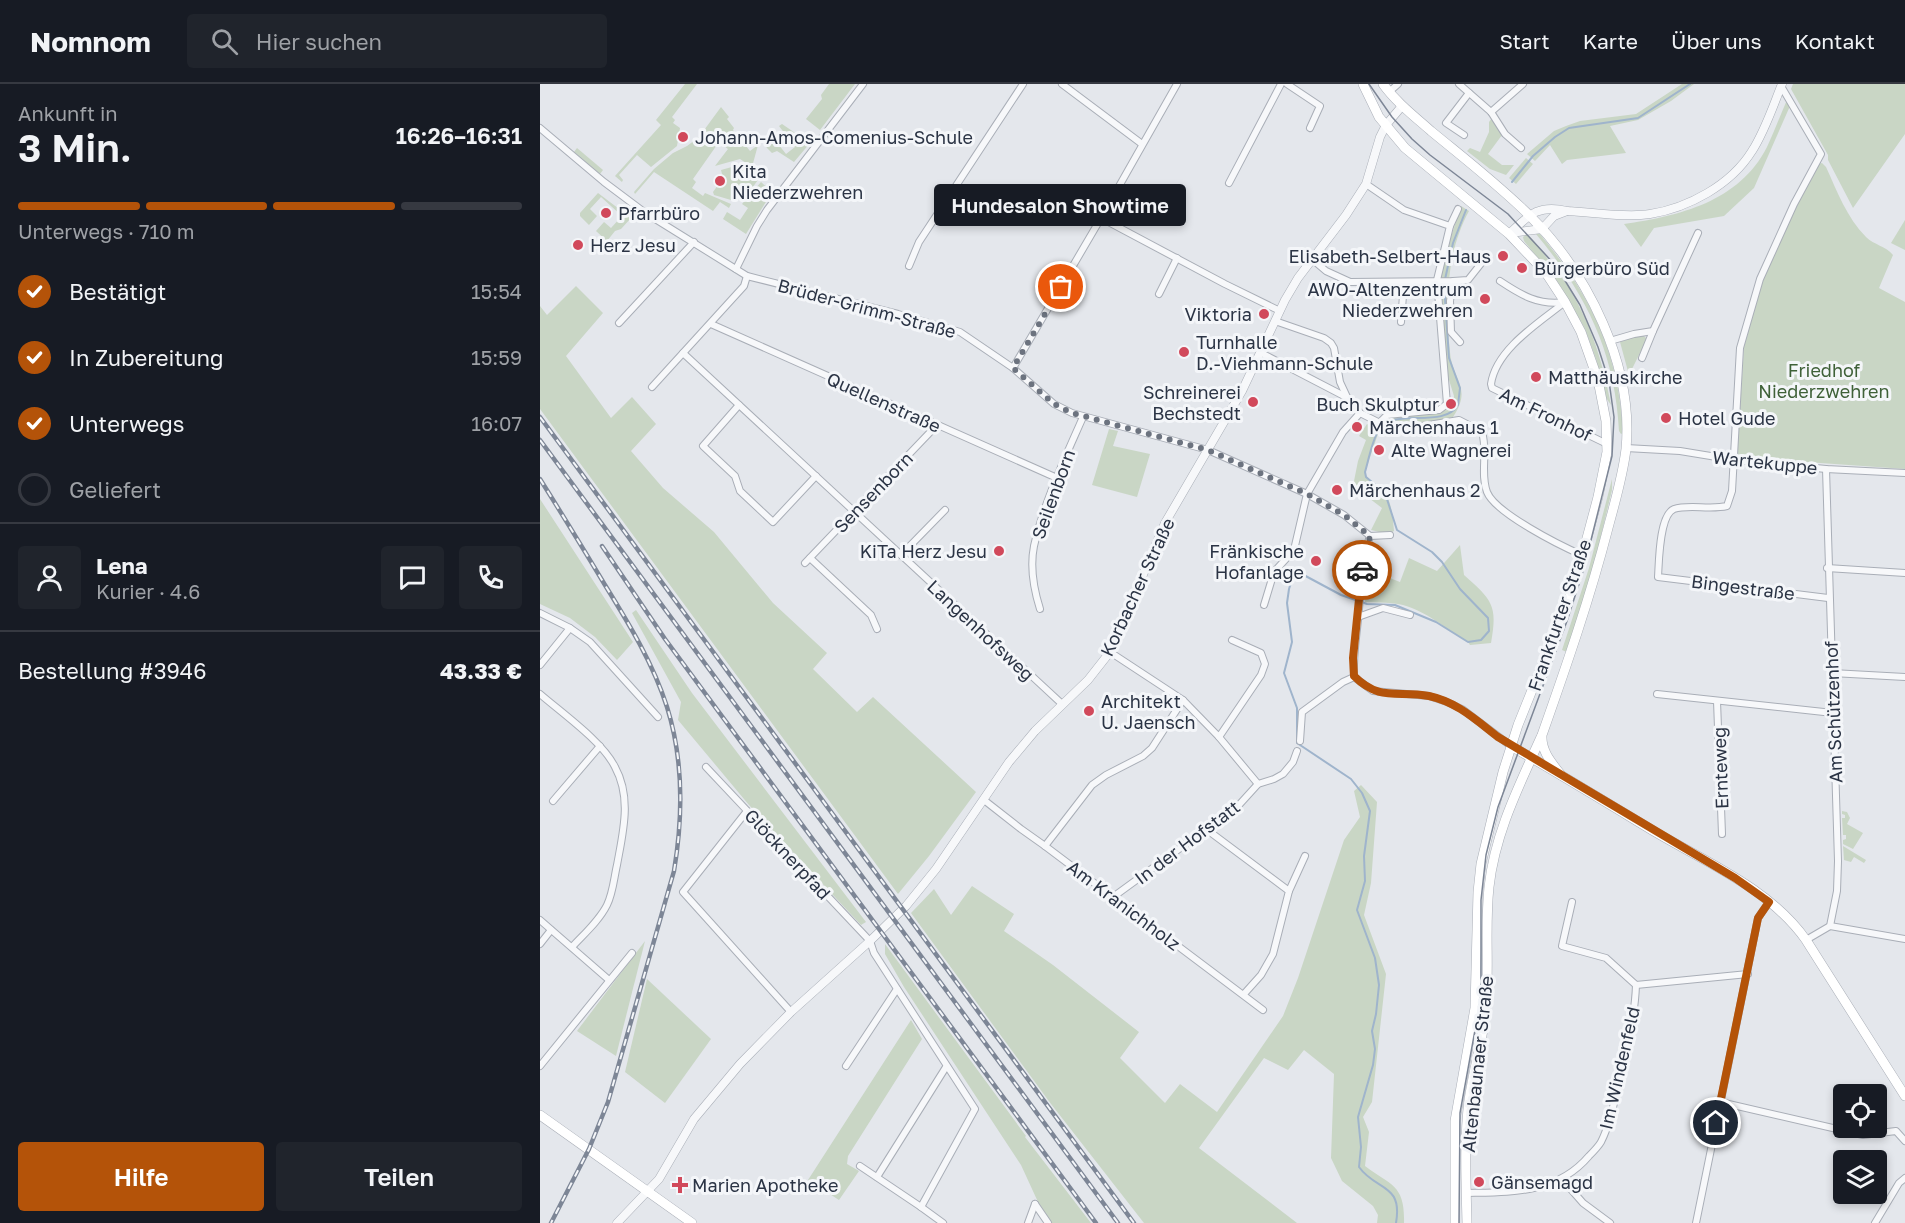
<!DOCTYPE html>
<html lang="de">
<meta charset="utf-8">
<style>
:root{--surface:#171b24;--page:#20242c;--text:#f1f3f6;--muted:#9ea1a6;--line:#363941;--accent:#b45309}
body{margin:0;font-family:"Golos Text",sans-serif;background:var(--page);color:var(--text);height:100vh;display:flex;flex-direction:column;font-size:22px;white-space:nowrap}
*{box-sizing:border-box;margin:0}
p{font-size:20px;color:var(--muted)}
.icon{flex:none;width:33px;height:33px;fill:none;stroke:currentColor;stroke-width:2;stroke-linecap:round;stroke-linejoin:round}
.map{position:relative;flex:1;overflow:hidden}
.details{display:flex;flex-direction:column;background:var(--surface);width:540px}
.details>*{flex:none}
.buttons{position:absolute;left:1293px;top:1000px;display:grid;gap:12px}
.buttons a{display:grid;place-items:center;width:54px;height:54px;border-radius:6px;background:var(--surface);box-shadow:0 3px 9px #0003;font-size:30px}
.pin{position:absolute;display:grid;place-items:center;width:51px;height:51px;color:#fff;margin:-26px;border:3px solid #fff;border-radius:50%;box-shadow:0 2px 6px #0007}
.courier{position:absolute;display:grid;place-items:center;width:60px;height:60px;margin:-30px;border:4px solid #b45309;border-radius:50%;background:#fff;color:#222;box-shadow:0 2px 8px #0007}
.bubble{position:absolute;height:42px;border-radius:6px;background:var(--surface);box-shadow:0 3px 9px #0003;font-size:20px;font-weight:600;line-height:42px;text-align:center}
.summary em{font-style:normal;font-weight:600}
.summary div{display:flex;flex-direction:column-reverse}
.summary{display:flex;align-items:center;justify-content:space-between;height:102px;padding:0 18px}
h1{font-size:39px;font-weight:600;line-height:45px}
.bar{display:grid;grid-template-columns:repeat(4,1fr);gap:9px 6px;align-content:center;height:72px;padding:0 18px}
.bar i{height:8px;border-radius:4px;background:var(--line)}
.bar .on{background:var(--accent)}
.bar p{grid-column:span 4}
.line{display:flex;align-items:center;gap:15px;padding:0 18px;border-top:2px solid var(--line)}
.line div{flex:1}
.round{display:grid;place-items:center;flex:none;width:63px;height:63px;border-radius:6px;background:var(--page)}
ol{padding:0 18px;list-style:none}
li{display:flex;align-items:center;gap:18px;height:66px}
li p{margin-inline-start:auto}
li .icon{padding:6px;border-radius:50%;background:var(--accent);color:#fff;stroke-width:4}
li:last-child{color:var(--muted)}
li i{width:33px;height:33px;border:3px solid var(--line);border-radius:50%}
.primary-button{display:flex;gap:12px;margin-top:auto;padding:12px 18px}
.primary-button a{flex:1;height:69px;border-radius:6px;background:var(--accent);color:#fff;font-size:24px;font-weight:600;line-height:69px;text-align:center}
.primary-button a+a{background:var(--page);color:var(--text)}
header{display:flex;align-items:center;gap:36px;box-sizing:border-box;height:84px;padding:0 30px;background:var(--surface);border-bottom:2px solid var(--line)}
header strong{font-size:28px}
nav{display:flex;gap:33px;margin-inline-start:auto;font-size:21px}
.search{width:420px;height:54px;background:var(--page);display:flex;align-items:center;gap:15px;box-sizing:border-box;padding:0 21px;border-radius:6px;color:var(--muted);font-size:22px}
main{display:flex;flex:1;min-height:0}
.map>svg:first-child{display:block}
.green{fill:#c9d6c5}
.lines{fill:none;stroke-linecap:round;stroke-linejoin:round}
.stream{stroke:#9fb4cc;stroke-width:2}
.minor-casing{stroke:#a9aeb7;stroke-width:8}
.tertiary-casing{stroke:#a9aeb7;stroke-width:9}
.secondary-casing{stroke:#a9aeb7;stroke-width:10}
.minor{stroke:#f7f8fa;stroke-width:6}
.tertiary{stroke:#f7f8fa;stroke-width:8}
.secondary{stroke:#fff;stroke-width:9}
.tram{stroke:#7d8696;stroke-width:1.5}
.rail-casing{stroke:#7d8696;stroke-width:4.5}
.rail{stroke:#f4f6f9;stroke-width:2;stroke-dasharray:7;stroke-linecap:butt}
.done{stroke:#6c737f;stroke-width:6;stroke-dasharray:0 10.8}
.route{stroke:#b45309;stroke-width:8}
.poi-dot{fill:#d1495b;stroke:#f4f6f9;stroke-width:2}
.labels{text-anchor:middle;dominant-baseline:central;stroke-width:6;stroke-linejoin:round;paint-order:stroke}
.poi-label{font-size:18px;fill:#2b3445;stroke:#f4f6f9;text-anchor:start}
.street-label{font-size:18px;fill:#2b3445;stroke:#f4f6f9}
.park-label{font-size:18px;fill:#3f6138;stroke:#f4f6f9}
</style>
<header>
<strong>Nomnom</strong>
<div class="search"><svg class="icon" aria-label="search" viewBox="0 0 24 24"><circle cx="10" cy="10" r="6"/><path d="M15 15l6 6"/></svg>Hier suchen</div>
<nav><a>Start</a><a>Karte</a><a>Über uns</a><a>Kontakt</a></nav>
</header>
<main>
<section class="details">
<div class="summary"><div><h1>3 Min.</h1><p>Ankunft in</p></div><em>16:26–16:31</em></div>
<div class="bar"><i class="on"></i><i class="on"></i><i class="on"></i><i></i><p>Unterwegs · 710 m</p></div>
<ol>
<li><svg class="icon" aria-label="check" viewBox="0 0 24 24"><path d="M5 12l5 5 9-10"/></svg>Bestätigt<p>15:54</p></li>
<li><svg class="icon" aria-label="check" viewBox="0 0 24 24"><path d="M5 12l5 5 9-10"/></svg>In Zubereitung<p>15:59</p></li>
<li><svg class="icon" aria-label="check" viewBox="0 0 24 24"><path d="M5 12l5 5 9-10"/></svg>Unterwegs<p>16:07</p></li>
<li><i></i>Geliefert</li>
</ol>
<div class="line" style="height:108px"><a class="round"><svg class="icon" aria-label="person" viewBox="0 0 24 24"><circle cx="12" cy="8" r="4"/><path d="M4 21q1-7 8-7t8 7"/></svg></a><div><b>Lena</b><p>Kurier · 4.6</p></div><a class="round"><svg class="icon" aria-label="chat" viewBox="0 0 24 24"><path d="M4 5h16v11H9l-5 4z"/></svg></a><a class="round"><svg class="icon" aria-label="phone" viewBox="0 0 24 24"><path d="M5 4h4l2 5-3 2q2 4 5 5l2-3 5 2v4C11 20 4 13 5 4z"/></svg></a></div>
<div class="line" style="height:78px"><div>Bestellung #3946</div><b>43.33 €</b></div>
<div class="primary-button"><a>Hilfe</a><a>Teilen</a></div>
</section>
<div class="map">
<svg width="1365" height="1139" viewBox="0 0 1365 1139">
<rect width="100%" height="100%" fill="#e4e7ec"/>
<g class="green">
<path d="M145 0H157L132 33 135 36 133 39 140 44 137 62 111 83 97 71 79 91 83 96 82 98 75 92 121 41 116 36Z"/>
<path d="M289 0H315L280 46 266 35 282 15 281 11Z"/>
<path d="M1142 0H1154L1131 17 1098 36 1070 42 1086 69 1027 76 1022 80 1010 61 995 77 987 70 1014 47 1026 42 1040 37 1096 30Z"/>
<path d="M1253 0H1365V50L1313 124 1288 76V71L1251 5Z"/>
<path d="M1247 16 1250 22 1214 104 1184 132 1114 144 1101 163 1084 140C1139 132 1199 118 1227 63 1234 48 1240 32 1247 16Z"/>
<path d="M181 23 189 33 187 35 194 44 193 46 210 67 218 61 212 83 200 75 175 82 188 65 179 58 153 95 156 98 152 104 163 112 165 109 191 120 189 124 180 118 173 127 114 88 95 110 94 108 114 85 133 69 147 62 159 53Z"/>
<path d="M952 34 962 51 948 70 962 81H974L966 91 950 85 927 67 930 64 940 68 949 48V38Z"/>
<path d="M242 40 270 59 254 78 237 67 232 69 227 64 223 57 231 51 246 70 255 63 239 42Z"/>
<path d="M37 64 63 86 60 90 34 68Z"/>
<path d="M986 74 993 80 976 100 969 94Z"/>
<path d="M1282 79 1286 83C1297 107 1307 134 1326 153 1334 161 1346 162 1353 171L1339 204 1365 218V385L1197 373 1204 263 1222 198 1256 122 1278 80Z"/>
<path d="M199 81 218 96 209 108 191 116 174 111 173 108 183 94 181 86Z"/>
<path d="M221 98 232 108 206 150 183 135 187 128 200 136 208 124 202 120Z"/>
<path d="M58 109 91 134 81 145 75 147 67 157 56 147 64 138 71 144 82 132 61 113 50 125 57 132 49 141 40 132V129Z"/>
<path d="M921 122 929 127C906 169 905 220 910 268 912 296 933 303 913 333L874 341 846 338 845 336 848 333 908 326 912 321 914 312 905 283 897 196Z"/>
<path d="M1365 136V166L1351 159Z"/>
<path d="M996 148 999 149C1050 210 1079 268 1083 349L1081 350 1079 347C1075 268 1046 210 996 150Z"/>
<path d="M986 150C994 156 1001 166 1007 174 1043 216 1061 267 1071 321L1066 314 1056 275 1045 245 1021 203 984 157 983 153Z"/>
<path d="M36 202 63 229 26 272 71 334 92 313 116 340 91 367 123 404 174 448 233 519 287 569 273 585 317 628 333 613 436 708 389 772 358 810 0 325V222L7 231Z"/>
<path d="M1099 251H1103L1107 255 1089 291 1080 258Z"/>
<path d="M827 340 839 347 825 388C828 399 839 401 845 409 852 419 853 436 854 447L848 450 831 446 842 424 813 402 818 377 826 356 819 352Z"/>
<path d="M569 345 578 347 573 362 610 370 597 413 552 401Z"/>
<path d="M1072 395V406L1053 485 1027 568 1022 566 1049 484Z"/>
<path d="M0 415 93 558 77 576 55 553 30 534 0 520Z"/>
<path d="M920 461 924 491C952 516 958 521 951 559L930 561 928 558C905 545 885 525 858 520 847 518 835 519 825 518L827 485 860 498 869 474 897 487Z"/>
<path d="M96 526 152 609 326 838 321 841 209 721 138 636 141 618 92 529Z"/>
<path d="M821 701 837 718 831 799 824 831 846 890 832 1018 823 1033 829 1048 825 1082C852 1102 865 1101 864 1139H837L838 1131 833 1122 802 1097 791 1074 794 990 764 966 748 986 724 974 659 1064 757 1139H604L511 1020 371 829 394 805 411 831 432 802 474 830 464 847 513 881 599 948 580 974 625 1019 640 1000 677 1028 743 932 758 894 804 756 820 733 814 707Z"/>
<path d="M1302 727 1307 728 1310 734 1307 740 1323 749 1313 765 1303 760V756L1306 755V751H1303L1302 734H1305V731L1302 730Z"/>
<path d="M1303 762 1326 776 1324 779 1314 773 1311 778 1304 776Z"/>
<path d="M105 857 76 972 37 947Z"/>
<path d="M345 860 486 1052 485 1053 551 1139H512L498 1118 481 1081 364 903 345 870Z"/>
<path d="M107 895 171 955 125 1019 85 988Z"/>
<path d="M371 936 382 955 308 1072 307 1080 319 1087 299 1116 268 1096Z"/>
</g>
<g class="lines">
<g class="stream">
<path d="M972 98 993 72 1015 53 1029 44 1098 34 1150 0"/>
<path d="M856 1139C863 1099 836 1107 819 1083L821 1063 818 1033 833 981 835 965 832 947 836 930 839 901 835 874 817 826 825 797 824 772 830 727 822 709 811 695 757 659V624L744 589 752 558 747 519 749 505 753 492 760 489 801 511 827 520 855 521 896 538 928 558 941 556 949 547 948 534 920 505 902 478 892 468 857 446 845 409 826 393 825 388C829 375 832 355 840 344 855 324 904 345 918 321L920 304 909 274 904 200 913 159 926 126"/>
</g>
<g class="minor-casing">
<g id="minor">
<path d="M522 0 602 60"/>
<path d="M747 0 780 22 770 44"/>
<path d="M919 0 951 28 965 50 981 64"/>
<path d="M1241 2 1281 70 1254 120 1220 195 1200 264 1192 407 1187 422C1170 426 1148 420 1134 425 1119 431 1119 479 1118 493L1288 514"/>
<path d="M849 8 858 0"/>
<path d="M951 28 983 0"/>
<path d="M0 44 64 98 104 128 207 192 358 230 420 248 473 284 514 320 532 329 668 366 767 410 804 431 830 452 850 451"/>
<path d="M924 51 906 39 929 9"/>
<path d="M689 99 741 0"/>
<path d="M826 100 864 126 910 142 897 196 907 320 899 326 847 331 839 339"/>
<path d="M561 134 685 200 740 227"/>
<path d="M910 142 918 125"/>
<path d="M772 175 786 187 810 198 913 197 928 196 947 172"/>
<path d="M369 182 379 158 483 0"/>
<path d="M196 185 217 142 227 126 323 0"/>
<path d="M913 197 910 217 911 248 920 258"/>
<path d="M960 197C981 211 999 222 1025 218"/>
<path d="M619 210 637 174"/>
<path d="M1025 218C1000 238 956 265 951 300L952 304 1067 360"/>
<path d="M735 237 784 254 791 259 794 264 800 298 807 313 820 329 846 342 864 345 919 336 942 348C948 367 940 390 947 408 955 429 1021 462 1042 471"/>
<path d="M861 238 864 198"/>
<path d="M79 239 154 158"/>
<path d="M171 240 517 394"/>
<path d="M1070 257 1094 250 1113 247 1158 149"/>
<path d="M143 269 522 620"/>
<path d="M725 271 806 313"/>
<path d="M1102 274 1113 247"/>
<path d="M473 284 561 134 637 0"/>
<path d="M112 303 204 202 207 192"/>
<path d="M199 321 163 362 195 392 200 407 233 438 276 392"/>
<path d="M1086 364 1140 367 1195 376 1286 385 1365 389"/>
<path d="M830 452C821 479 821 507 818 536 816 555 813 573 814 593L833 607 889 612 907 618 922 625 971 662"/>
<path d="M361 471 405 426"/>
<path d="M270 474 331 531 337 545"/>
<path d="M265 479 396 342"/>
<path d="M1287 484 1365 489"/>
<path d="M724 521 734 488 754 466 767 410 803 348 820 329"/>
<path d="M500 525C494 506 490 482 494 462 504 418 525 374 543 333"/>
<path d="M0 529 30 544 50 558 118 633"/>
<path d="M818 533 843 524 870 531"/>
<path d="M570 568 643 616 679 653 721 591 725 580 721 569 692 556"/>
<path d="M0 581 30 544"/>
<path d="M1292 589 1365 593"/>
<path d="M0 610C22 629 63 658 75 683 92 714 83 748 77 781 74 794 73 809 67 821 59 837 44 850 32 863"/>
<path d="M1117 610 1293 629"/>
<path d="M1177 617 1182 750"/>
<path d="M679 653 718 700"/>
<path d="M760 657 762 628 803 598 814 593"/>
<path d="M166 683 330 857 334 869 435 1025 381 1123 320 1082"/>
<path d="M444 716 481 745 505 762 723 926"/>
<path d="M13 717 60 662"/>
<path d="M207 727 143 808 251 928"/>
<path d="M666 745 749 807 733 870 721 891 704 910"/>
<path d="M505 762 552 701 566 691 603 672 612 664 643 616"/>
<path d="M749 807 765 772"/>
<path d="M573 813 698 722 718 700 734 695 743 690 753 678 757 667"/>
<path d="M1032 818 1022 862 1066 874 1096 901"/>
<path d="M0 836 69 896"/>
<path d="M1290 842 1365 855"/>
<path d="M1266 856 1290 842 1297 807 1298 777 1286 385"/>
<path d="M0 860 11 846"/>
<path d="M0 982 92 869"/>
<path d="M306 982 357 905"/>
<path d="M1180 1018 1323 1051 1356 1047 1365 1057"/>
<path d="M337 1093 406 983"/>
<path d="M1022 1095 1043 1119 1070 1139"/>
<path d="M926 1109C971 1108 1017 1110 1049 1072 1053 1068 1058 1063 1061 1058 1071 1038 1075 1014 1080 992 1087 962 1095 932 1096 901L1208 890"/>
<path d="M495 1120 508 1139"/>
<path d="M381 1123 403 1139"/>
<path d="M488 1139 495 1120"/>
<path d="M1156 1139 1218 834 1229 818"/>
<path d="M1335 1139 1359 1099 1365 1094"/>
</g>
</g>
<g class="tertiary-casing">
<g id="tertiary">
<path d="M971 149 1002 145 1014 132 1027 127"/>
<path d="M969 150C989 131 998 120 1027 127 1052 128 1085 134 1110 130 1148 124 1191 101 1212 67 1225 47 1233 22 1242 0"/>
<path d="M77 1139 119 1095 154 1035 200 980 251 928 330 857 366 822 396 785 469 678 495 647 548 596 570 568 625 439 702 307 745 216 758 194 806 131 826 100 840 53 846 41 862 22"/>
</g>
</g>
<g class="secondary-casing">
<g id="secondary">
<path d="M823 0 839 33 865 64 969 150 1006 189 1025 218 1041 248 1058 296 1066 337 1067 368 1058 413 1035 499 978 641 963 688 941 780 938 808 935 924 915 1037V1139"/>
<path d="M843 0C856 18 874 32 891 47 925 75 960 102 991 133 1048 190 1094 282 1086 365 1083 391 1075 418 1068 444 1050 514 1026 583 1002 651 1001 667 1011 678 1021 691"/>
<path d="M971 662C1020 690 1069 720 1117 749 1168 779 1231 806 1266 856L1365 1012"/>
<path d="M0 1031 152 1139"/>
<path d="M927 1139C926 1098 924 1056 929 1016 933 990 940 965 944 940 951 895 944 849 949 803 955 749 979 702 1001 653"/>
</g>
</g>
<use href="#minor" class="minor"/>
<use href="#tertiary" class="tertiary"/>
<use href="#secondary" class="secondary"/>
<path class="tram" d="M829 0 852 33 872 55 890 71 968 130 1016 182 1040 221 1058 263 1069 297 1074 333 1072 372 1044 484 1027 537 958 723 946 771 941 816V899L939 924 920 1029 919 1139"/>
<g class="rail-casing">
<g id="rail">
<path d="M0 333 594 1139"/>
<path d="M0 356 578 1139"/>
<path d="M0 395C22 430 44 466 65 501 89 540 113 579 127 623 144 677 143 733 134 787L68 1018 49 1065 11 1139"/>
<path d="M62 462 125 555 556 1139"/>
</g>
</g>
<use href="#rail" class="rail"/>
</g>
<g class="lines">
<path class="done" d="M521 203 473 284 514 320 532 329 668 366 767 410 804 431 830 452 822 486"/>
<path class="route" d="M822 486 813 574 814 592C840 618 858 606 889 612 917 618 936 636 958 653L1195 794 1229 818 1218 834 1176 1039"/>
</g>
<g class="poi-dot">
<circle cx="143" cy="53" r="6"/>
<circle cx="180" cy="97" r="6"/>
<circle cx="66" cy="129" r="6"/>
<circle cx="38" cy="161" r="6"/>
<circle cx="963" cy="172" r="6"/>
<circle cx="982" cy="184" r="6"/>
<circle cx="945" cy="215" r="6"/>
<circle cx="724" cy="230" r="6"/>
<circle cx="644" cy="268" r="6"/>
<circle cx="996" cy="293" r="6"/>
<circle cx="713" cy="318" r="6"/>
<circle cx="911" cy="320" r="6"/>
<circle cx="1126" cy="334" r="6"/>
<circle cx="817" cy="343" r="6"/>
<circle cx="839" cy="366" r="6"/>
<circle cx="797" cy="406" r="6"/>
<circle cx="459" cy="467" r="6"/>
<circle cx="776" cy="477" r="6"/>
<circle cx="549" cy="627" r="6"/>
<circle cx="939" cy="1098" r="6"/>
<path d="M137 1092h6v6h6v6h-6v6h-6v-6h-6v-6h6z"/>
</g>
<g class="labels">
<g class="poi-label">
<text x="155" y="53">Johann-Amos-Comenius-Schule</text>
<text x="192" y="87">Kita<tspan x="192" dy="21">Niederzwehren</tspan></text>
<text x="78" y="129">Pfarrbüro</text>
<text x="50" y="161">Herz Jesu</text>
<text x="951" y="172" text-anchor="end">Elisabeth-Selbert-Haus</text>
<text x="994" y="184">Bürgerbüro Süd</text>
<text x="933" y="205" text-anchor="end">AWO-Altenzentrum<tspan x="933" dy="21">Niederzwehren</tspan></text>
<text x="712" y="230" text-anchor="end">Viktoria</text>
<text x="656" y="258">Turnhalle<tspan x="656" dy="21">D.-Viehmann-Schule</tspan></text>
<text x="1008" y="293">Matthäuskirche</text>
<text x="701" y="308" text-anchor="end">Schreinerei<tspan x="701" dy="21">Bechstedt</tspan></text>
<text x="899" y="320" text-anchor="end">Buch Skulptur</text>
<text x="1138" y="334">Hotel Gude</text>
<text x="829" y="343">Märchenhaus 1</text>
<text x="851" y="366">Alte Wagnerei</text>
<text x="809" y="406">Märchenhaus 2</text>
<text x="447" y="467" text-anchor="end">KiTa Herz Jesu</text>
<text x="764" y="467" text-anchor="end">Fränkische<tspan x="764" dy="21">Hofanlage</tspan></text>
<text x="561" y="617">Architekt<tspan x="561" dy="21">U. Jaensch</tspan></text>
<text x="951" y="1098">Gänsemagd</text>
<text x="152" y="1101">Marien Apotheke</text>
</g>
<g class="street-label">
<text transform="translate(327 224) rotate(15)">Brüder-Grimm-Straße</text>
<text transform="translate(344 318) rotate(24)">Quellenstraße</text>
<text transform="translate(1006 330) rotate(26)">Am Fronhof</text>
<text transform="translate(1225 378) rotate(6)">Wartekuppe</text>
<text transform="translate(333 408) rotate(-46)">Sensenborn</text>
<text transform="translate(513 410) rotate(-70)">Seilenborn</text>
<text transform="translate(597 503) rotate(-65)">Korbacher Straße</text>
<text transform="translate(1203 503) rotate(7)">Bingestraße</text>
<text transform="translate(1019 531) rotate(-71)">Frankfurter Straße</text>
<text transform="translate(441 546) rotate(43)">Langenhofsweg</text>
<text transform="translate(1293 628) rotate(-92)">Am Schützenhof</text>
<text transform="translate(1180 684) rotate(-92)">Ernteweg</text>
<text transform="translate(647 758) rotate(-37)">In der Hofstatt</text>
<text transform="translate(248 770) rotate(47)">Glöcknerpfad</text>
<text transform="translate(584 821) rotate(37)">Am Kranichholz</text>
<text transform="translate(937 980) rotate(-84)">Altenbaunaer Straße</text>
<text transform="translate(1079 984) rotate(-77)">Im Windenfeld</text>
</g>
<g class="park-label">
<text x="1284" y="286">Friedhof<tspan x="1284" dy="21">Niederzwehren</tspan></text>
</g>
</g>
</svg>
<div class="buttons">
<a><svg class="icon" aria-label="locate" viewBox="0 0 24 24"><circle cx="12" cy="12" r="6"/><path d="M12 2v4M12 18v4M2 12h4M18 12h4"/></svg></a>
<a><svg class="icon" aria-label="layers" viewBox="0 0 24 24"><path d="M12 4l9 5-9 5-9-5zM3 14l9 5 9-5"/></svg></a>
</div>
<div class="pin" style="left:521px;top:203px;background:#ea580c"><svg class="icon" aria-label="bag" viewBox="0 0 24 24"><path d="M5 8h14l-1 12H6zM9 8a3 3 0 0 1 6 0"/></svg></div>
<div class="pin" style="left:1176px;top:1039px;background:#1f2937"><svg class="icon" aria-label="home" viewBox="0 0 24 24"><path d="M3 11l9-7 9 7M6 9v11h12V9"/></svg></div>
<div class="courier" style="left:822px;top:486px"><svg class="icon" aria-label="car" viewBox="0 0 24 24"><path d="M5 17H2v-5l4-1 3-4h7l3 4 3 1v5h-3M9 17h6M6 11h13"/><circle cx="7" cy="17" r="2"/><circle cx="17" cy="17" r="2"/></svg></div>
<div class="bubble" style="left:394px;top:100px;width:252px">Hundesalon Showtime</div>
</div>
</main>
